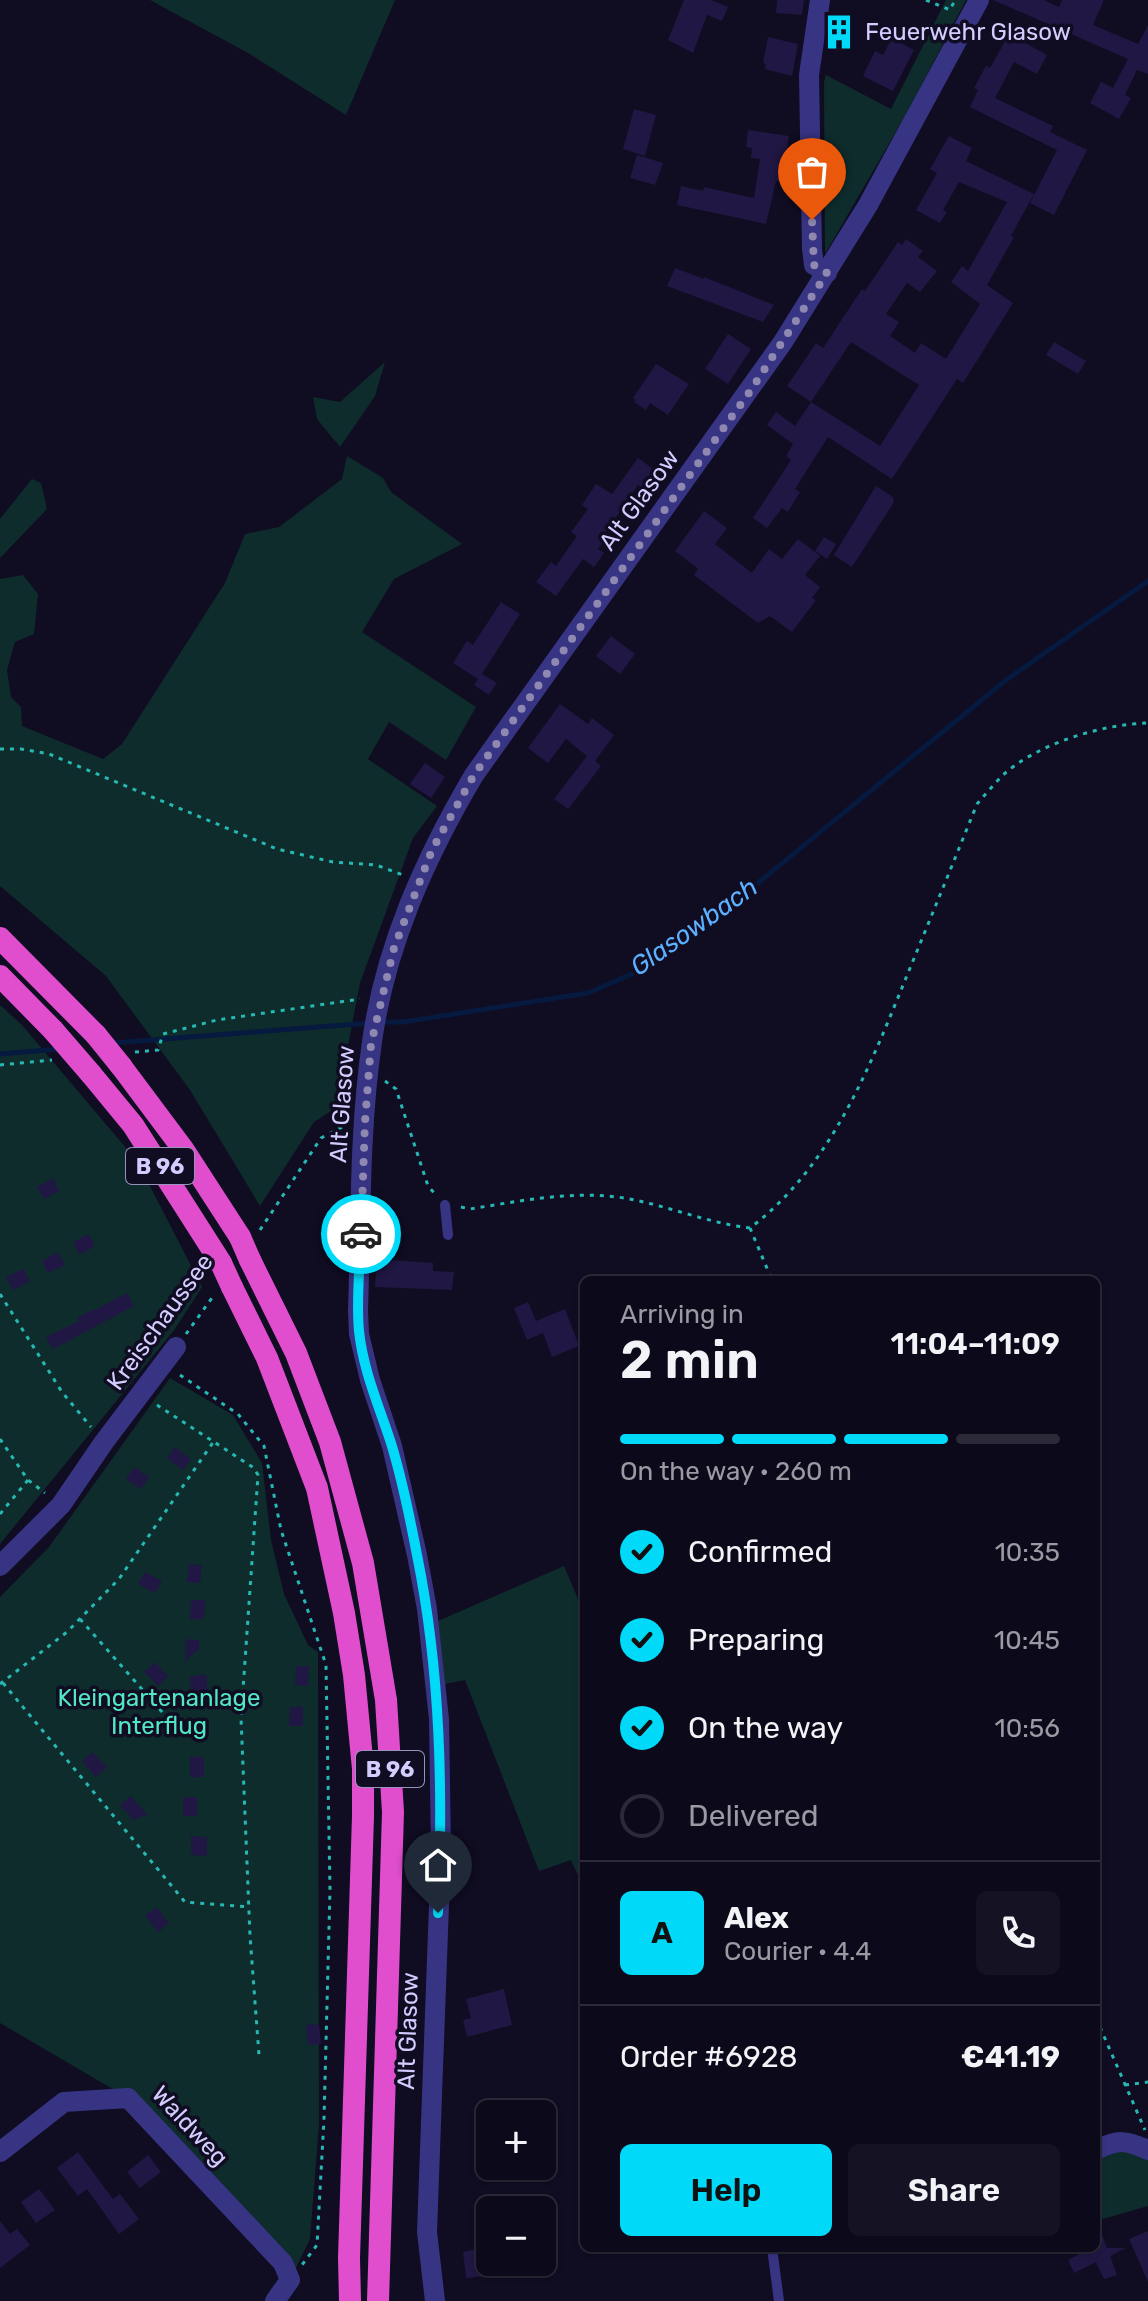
<!DOCTYPE html>
<meta charset="utf-8">
<style>
:root{--surface:#0c091a;--page:#151223;--text:#f1f3f6;--muted:#9a9aa2;--line:#2c2a39;--accent:#00daf8}
body{margin:0;font-family:Rubik,sans-serif;background:var(--page);color:var(--text);height:100vh;display:flex;flex-direction:column;font-size:30px;white-space:nowrap}
*{box-sizing:border-box;margin:0}
p{font-size:26px;color:var(--muted)}
.icon{flex:none;width:44px;height:44px;fill:none;stroke:currentColor;stroke-width:2;stroke-linecap:round;stroke-linejoin:round}
.map{position:relative;flex:1;overflow:hidden}
.details{position:absolute;left:580px;top:1276px;width:520px;height:976px;display:flex;flex-direction:column;background:var(--surface);border-radius:12px;box-shadow:0 2px 6px #0004,0 0 0 2px var(--line)}
.details>*{flex:none}
.tools{position:absolute;left:476px;top:2100px;display:grid;gap:16px}
.tools a{display:grid;place-items:center;width:80px;height:80px;border-radius:12px;background:var(--surface);box-shadow:0 2px 6px #0004,0 0 0 2px var(--line);font-size:40px}
.pin{position:absolute;display:grid;place-items:center;width:68px;height:68px;color:#fff;margin:-82px -34px;border-radius:50% 50% 50% 0;rotate:-45deg;box-shadow:0 0 8px #0007}
.pin .icon{rotate:45deg}
.courier{position:absolute;display:grid;place-items:center;width:80px;height:80px;margin:-40px;border:6px solid #00daf8;border-radius:50%;background:#fff;color:#222;box-shadow:0 2px 10px #0007}
.head em{font-style:normal;font-weight:600}
.head div{display:flex;flex-direction:column-reverse}
.head{display:flex;align-items:center;justify-content:space-between;height:136px;padding:0 40px}
h1{font-size:52px;font-weight:600;line-height:60px}
.bar{display:grid;grid-template-columns:repeat(4,1fr);gap:12px 8px;align-content:center;height:96px;padding:0 40px}
.bar i{height:10px;border-radius:6px;background:var(--line)}
.bar .current{background:var(--accent)}
.bar p{grid-column:span 4}
.line{display:flex;align-items:center;gap:20px;padding:0 40px;border-top:2px solid var(--line)}
.line div{flex:1}
.round{display:grid;place-items:center;flex:none;width:84px;height:84px;border-radius:12px;background:var(--page)}
ol{padding:0 40px;list-style:none}
li{display:flex;align-items:center;gap:24px;height:88px}
li p{margin-inline-start:auto}
li .icon{padding:8px;border-radius:50%;background:var(--accent);color:#111;stroke-width:4}
li:last-child{color:var(--muted)}
li i{width:44px;height:44px;border:4px solid var(--line);border-radius:50%}
.cta{display:flex;gap:16px;margin-top:auto;padding:16px 40px}
.cta a{flex:1;height:92px;border-radius:12px;background:var(--accent);color:#111;font-size:32px;font-weight:600;line-height:92px;text-align:center}
.cta a+a{background:var(--page);color:var(--text)}
.map>svg:first-child{display:block}
.green{fill:#0e2c2c}
.lines{fill:none;stroke-linecap:round;stroke-linejoin:round}
.stream{stroke:#061a40;stroke-width:5}
.building{fill:#211744;fill-rule:evenodd}
.path{stroke:#26b9b3;stroke-width:3;stroke-dasharray:4 6;stroke-linecap:butt}
.service{stroke:#383484;stroke-width:10}
.minor{stroke:#383484;stroke-width:20}
.trunk{stroke:#e04ece;stroke-width:22}
.trunk-bridge{stroke:#e04ece;stroke-width:22}
.done{stroke:#8f89b2;stroke-width:8;stroke-dasharray:0 14.4}
.route{stroke:#00daf8;stroke-width:10}
.labels{text-anchor:middle;dominant-baseline:central;stroke-width:7;stroke-linejoin:round;paint-order:stroke}
.shield{fill:#100c22;stroke:#9893bd;stroke-width:2}
.shield-label{font-size:22px;font-weight:bold;fill:#d3cdff}
.poi-label{font-size:24px;fill:#d3cdff;stroke:#100c22;text-anchor:start}
.street-label{font-size:24px;fill:#d3cdff;stroke:#100c22}
.park-label{font-size:24px;fill:#51e6c4;stroke:#100c22}
.water-label{font-size:26px;font-style:italic;fill:#5bb0ff;stroke:#100c22}
</style>
<div class="map">
<svg width="1148" height="2301" viewBox="0 0 1148 2301">
<rect width="100%" height="100%" fill="#100c22"/>
<g class="green">
<path d="M150 0H395L346 115 248 53Z"/>
<path d="M946 0H966L905 116 825 254 824 82 826 75 891 109Z"/>
<path d="M385 362 375 396 340 447 317 419 313 397 340 402Z"/>
<path d="M347 456 383 478 391 492 462 544 394 579 362 632 476 707 446 760 389 722 368 759 437 806 413 838 360 983 336 1108 314 1122 260 1206 190 1090 106 976 0 886V579L23 575 38 594 34 634 15 642 7 670 11 697 21 707 22 726 103 759 122 744 225 583 245 534 279 527 342 479Z"/>
<path d="M32 479 41 483 47 509 0 558V519Z"/>
<path d="M0 1005 22 1025 137 1161 202 1287 175 1329 0 1544Z"/>
<path d="M170 1378 233 1415 262 1463 271 1540 284 1594 308 1645 318 1652 319 2124 310 2239 290 2280 128 2098 0 2023V1597L49 1547Z"/>
<path d="M564 1566 584 1613V1889L571 1860 539 1871 465 1680 445 1684 438 1621Z"/>
<path d="M1113 2147 1148 2154V2206L1096 2221V2153Z"/>
</g>
<g class="lines">
<g class="stream">
<path d="M380 1022H403L588 993 636 972 731 905 1006 680 1148 581"/>
<path d="M113 1043 370 1023"/>
<path d="M0 1054 59 1049"/>
</g>
</g>
<g class="building">
<path d="M684 0H711L728 7 722 21 707 15 693 53 668 40Z"/>
<path d="M777 0H804L802 15 776 13Z"/>
<path d="M993 0H1044L1059 7 1062 0H1104L1093 25 1138 44 1148 25V74L1137 70 1125 95 1131 98 1119 119 1090 103 1101 82 1113 88 1128 59Z"/>
<path d="M835 18 851 23 843 47 828 42Z"/>
<path d="M1009 34 1047 55 1037 74 1014 62 995 98 1053 126 1050 132 1087 150 1054 215 1030 203 1057 150 970 107 978 90 974 88 986 66 990 68Z"/>
<path d="M768 37 798 44 792 76 765 69 766 64 763 63Z"/>
<path d="M892 38 914 50 893 91 863 76 875 51 883 55Z"/>
<path d="M634 109 656 115 645 156 623 149Z"/>
<path d="M748 130 789 136 782 182 776 181 766 224 677 205 681 186 703 191 704 187 754 198 760 159 751 158 752 148 746 147Z"/>
<path d="M949 136 972 148 966 161 1034 194 1011 236 1014 237 987 285 1013 303 963 383 957 379 892 479 828 437 795 489 800 492 788 512 782 508 767 528 753 518 791 460 786 456 793 444 767 425 776 412 795 426 811 402 787 386 816 343 823 348 862 289 865 291 898 242 902 245 906 239 923 251 918 257 937 271 920 292 907 283 886 314 899 322 890 336 915 353 921 343 946 359 980 304 951 282 962 266 968 271 1007 202 959 182 943 210 947 212 940 223 916 210 937 173 930 169ZM851 342 919 385 880 446 811 402Z"/>
<path d="M637 155 663 163 655 185 630 178Z"/>
<path d="M675 268 704 279V277L774 305 763 322 667 286Z"/>
<path d="M728 334 751 349 728 384 705 369Z"/>
<path d="M1054 342 1086 361 1078 374 1046 355Z"/>
<path d="M656 364 689 384 668 415 650 403 646 410 634 402 636 400 633 398Z"/>
<path d="M638 458 656 471 643 489 638 485 602 538 605 540 598 549 604 553 594 567 583 559 556 596 536 582 551 562 556 566 577 536 571 532 588 509 582 505 596 484 612 494Z"/>
<path d="M876 486 893 497 894 502 852 567 834 555Z"/>
<path d="M704 511 727 528 715 544 752 573 769 549 782 559 798 539 820 556 805 575 820 587 812 598 816 600 792 632 770 616 758 623 694 575 698 569 675 551Z"/>
<path d="M824 537 836 544 827 559 815 551Z"/>
<path d="M501 602 520 614 482 674 497 683 489 695 474 685 478 679 453 663 467 641 473 645Z"/>
<path d="M611 636 635 654 620 674 596 656Z"/>
<path d="M560 704 588 724 592 718 614 735 595 761 601 766 568 809 554 799 587 756 566 739 548 763 528 748Z"/>
<path d="M425 763 445 777 431 798 410 784Z"/>
<path d="M53 1178 59 1191 44 1199 37 1187Z"/>
<path d="M89 1234 95 1246 79 1255 73 1242Z"/>
<path d="M58 1252 65 1265 48 1273 42 1261Z"/>
<path d="M377 1259 433 1263V1271L454 1272 452 1290 375 1287Z"/>
<path d="M23 1269 30 1281 13 1290 6 1277Z"/>
<path d="M127 1293 134 1306 53 1349 46 1337 79 1321 77 1318 94 1309 95 1310Z"/>
<path d="M528 1302 536 1321 565 1309 579 1346 552 1357 543 1333 527 1340 514 1308Z"/>
<path d="M175 1447 191 1459 183 1470 167 1458Z"/>
<path d="M134 1467 149 1477 141 1489 126 1479Z"/>
<path d="M189 1564 202 1565 200 1583 187 1582Z"/>
<path d="M145 1572 162 1581 155 1593 138 1584Z"/>
<path d="M191 1600H205L204 1619H190Z"/>
<path d="M186 1639 199 1640V1649L185 1661Z"/>
<path d="M155 1662 168 1677 158 1686 144 1672Z"/>
<path d="M296 1666H309L308 1686 295 1685Z"/>
<path d="M207 1675V1695H191L190 1676Z"/>
<path d="M290 1707H303V1726H289Z"/>
<path d="M92 1752 107 1767 96 1777 82 1761Z"/>
<rect x="190" y="1757" width="14" height="20"/>
<path d="M131 1796 148 1816 139 1817 134 1821 120 1805Z"/>
<rect x="183" y="1797" width="14" height="19"/>
<path d="M191 1836 207 1837V1856L191 1855Z"/>
<path d="M156 1907 169 1923 158 1932 145 1916Z"/>
<path d="M504 1989 512 2025 467 2037 463 2020 471 2018 466 1999Z"/>
<path d="M319 2024 321 2044 308 2045 306 2025Z"/>
<path d="M78 2152 113 2199 120 2194 139 2219 119 2234 87 2189 78 2196 57 2168Z"/>
<path d="M148 2155 161 2172 140 2188 127 2172Z"/>
<path d="M39 2189 55 2210 36 2223 21 2202Z"/>
<path d="M0 2221 10 2234 17 2229 30 2245 0 2268Z"/>
<path d="M1097 2221 1107 2248H1126L1110 2256 1117 2275 1104 2279 1096 2262 1074 2273 1068 2260 1090 2248H1096Z"/>
<path d="M1148 2231V2282L1129 2239Z"/>
<path d="M481 2248 485 2252 488 2276 466 2278 463 2252Z"/>
</g>
<g class="lines">
<g class="path">
<path d="M926 0 950 10 955 0"/>
<path d="M0 749H21L49 754 277 849 333 862 376 865 403 875"/>
<path d="M135 1052 158 1050 163 1034 217 1020 360 999"/>
<path d="M0 1065 52 1060"/>
<path d="M385 1081 396 1089 428 1186 437 1196"/>
<path d="M461 1207 470 1209C520 1201 573 1190 624 1198 666 1205 707 1223 750 1228 832 1166 870 1066 908 973 931 917 954 861 977 804 985 795 993 785 1002 776 1036 744 1102 724 1148 723"/>
<path d="M750 1228 772 1280"/>
<path d="M260 1230 321 1138 344 1126"/>
<path d="M0 1294 62 1392 91 1427"/>
<path d="M186 1334 214 1295"/>
<path d="M180 1375 238 1414 264 1446 281 1530 326 1665 330 1890 324 2119 317 2245 302 2265"/>
<path d="M157 1405 254 1468 258 1475 241 1718 250 1936 259 2055"/>
<path d="M0 1439 28 1480 45 1493"/>
<path d="M0 1514 28 1480"/>
<path d="M80 1619 164 1714"/>
<path d="M3 1683 185 1902 249 1907"/>
<path d="M0 1684 67 1632 119 1579 214 1441"/>
<path d="M1096 2018 1145 2130"/>
<path d="M1125 2085 1148 2082"/>
</g>
<g class="service">
<path d="M445 1205 448 1235"/>
<path d="M772 2248 779 2301"/>
</g>
<g class="minor">
<path d="M820 0 809 75 812 249 814 265 827 273"/>
<path d="M0 1566 61 1505 104 1442 176 1347"/>
<path d="M1096 2150C1118 2139 1126 2140 1148 2150"/>
<path d="M0 2152 64 2102 128 2098 283 2263 290 2280 275 2301"/>
<path d="M435 2301 427 2232 441 1850 439 1719 427 1609 417 1555 392 1446 370 1380 359 1334 358 1311C361 1222 359 1130 372 1042 385 947 425 858 474 775L783 342 868 205 979 0"/>
</g>
<g class="trunk">
<path d="M0 938 96 1035"/>
<path d="M0 976 53 1030"/>
<path d="M121 1066 183 1149 240 1237"/>
<path d="M91 1074 133 1125 221 1263"/>
<path d="M250 1260 296 1353 330 1442 363 1563 386 1700 393 1812 378 2301"/>
<path d="M232 1287 267 1358 317 1488 344 1613 354 1675 363 1769V1816L349 2258 350 2301"/>
</g>
<g class="trunk-bridge">
<path d="M53 1030 91 1074"/>
<path d="M96 1035 121 1066"/>
<path d="M240 1237 250 1260"/>
<path d="M221 1263 232 1287"/>
</g>
</g>
<g class="lines">
<path class="done" d="M361 1234 365 1122 371 1044 394 948 432 850 474 775 751 390 827 273 814 265 812 220"/>
<path class="route" d="M361 1234C360 1266 356 1299 359 1331 363 1370 379 1406 391 1443 402 1479 410 1518 417 1555 441 1673 443 1793 438 1913"/>
</g>
<defs>
<g id="building-bare" transform="scale(2.76)"><path d="M-4-6H4V6H1V3H-1V6H-4ZM-2.5-4.3h1.7v1.8h-1.7ZM.8-4.3h1.7v1.8H.8ZM-2.5-1h1.7V.8h-1.7ZM.8-1h1.7V.8H.8Z" fill="#00daf8" stroke="#100c22" stroke-width="2.5" paint-order="stroke"/></g>
</defs>
<g fill-rule="evenodd">
<use href="#building-bare" x="839" y="32"/>
</g>
<g class="labels">
<g class="shield">
<rect x="126" y="1148" width="68" height="36" rx="6"/>
<rect x="356" y="1751" width="68" height="36" rx="6"/>
</g>
<g class="shield-label">
<text x="160" y="1166">B 96</text>
<text x="390" y="1769">B 96</text>
</g>
<g class="poi-label">
<text x="865" y="32">Feuerwehr Glasow</text>
</g>
<g class="street-label">
<text transform="translate(639 500) rotate(-54)">Alt Glasow</text>
<text transform="translate(342 1104) rotate(-86)">Alt Glasow</text>
<text transform="translate(160 1322) rotate(-54)">Kreischaussee</text>
<text transform="translate(408 2031) rotate(-88)">Alt Glasow</text>
<text transform="translate(190 2126) rotate(47)">Waldweg</text>
</g>
<g class="park-label">
<text x="159" y="1698">Kleingartenanlage<tspan x="159" dy="28">Interflug</tspan></text>
</g>
<g class="water-label">
<text transform="translate(694 927) rotate(-35)">Glasowbach</text>
</g>
</g>
</svg>
<div class="tools">
<a>+</a>
<a>−</a>
</div>
<div class="pin" style="left:812px;top:220px;background:#ea580c"><svg class="icon" aria-label="bag" viewBox="0 0 24 24"><path d="M5 8h14l-1 12H6zM9 8a3 3 0 0 1 6 0"/></svg></div>
<div class="pin" style="left:438px;top:1913px;background:#1f2937"><svg class="icon" aria-label="home" viewBox="0 0 24 24"><path d="M3 11l9-7 9 7M6 9v11h12V9"/></svg></div>
<div class="courier" style="left:361px;top:1234px"><svg class="icon" aria-label="car" viewBox="0 0 24 24"><path d="M5 17H2v-5l4-1 3-4h7l3 4 3 1v5h-3M9 17h6M6 11h13"/><circle cx="7" cy="17" r="2"/><circle cx="17" cy="17" r="2"/></svg></div>
<section class="details">
<div class="head"><div><h1>2 min</h1><p>Arriving in</p></div><em>11:04–11:09</em></div>
<div class="bar"><i class="current"></i><i class="current"></i><i class="current"></i><i></i><p>On the way · 260 m</p></div>
<ol>
<li><svg class="icon" aria-label="check" viewBox="0 0 24 24"><path d="M5 12l5 5 9-10"/></svg>Confirmed<p>10:35</p></li>
<li><svg class="icon" aria-label="check" viewBox="0 0 24 24"><path d="M5 12l5 5 9-10"/></svg>Preparing<p>10:45</p></li>
<li><svg class="icon" aria-label="check" viewBox="0 0 24 24"><path d="M5 12l5 5 9-10"/></svg>On the way<p>10:56</p></li>
<li><i></i>Delivered</li>
</ol>
<div class="line" style="height:144px"><b class="round" style="background:var(--accent);color:#111">A</b><div><b>Alex</b><p>Courier · 4.4</p></div><a class="round"><svg class="icon" aria-label="phone" viewBox="0 0 24 24"><path d="M5 4h4l2 5-3 2q2 4 5 5l2-3 5 2v4C11 20 4 13 5 4z"/></svg></a></div>
<div class="line" style="height:104px"><div>Order #6928</div><b>€41.19</b></div>
<div class="cta"><a>Help</a><a>Share</a></div>
</section>
</div>
